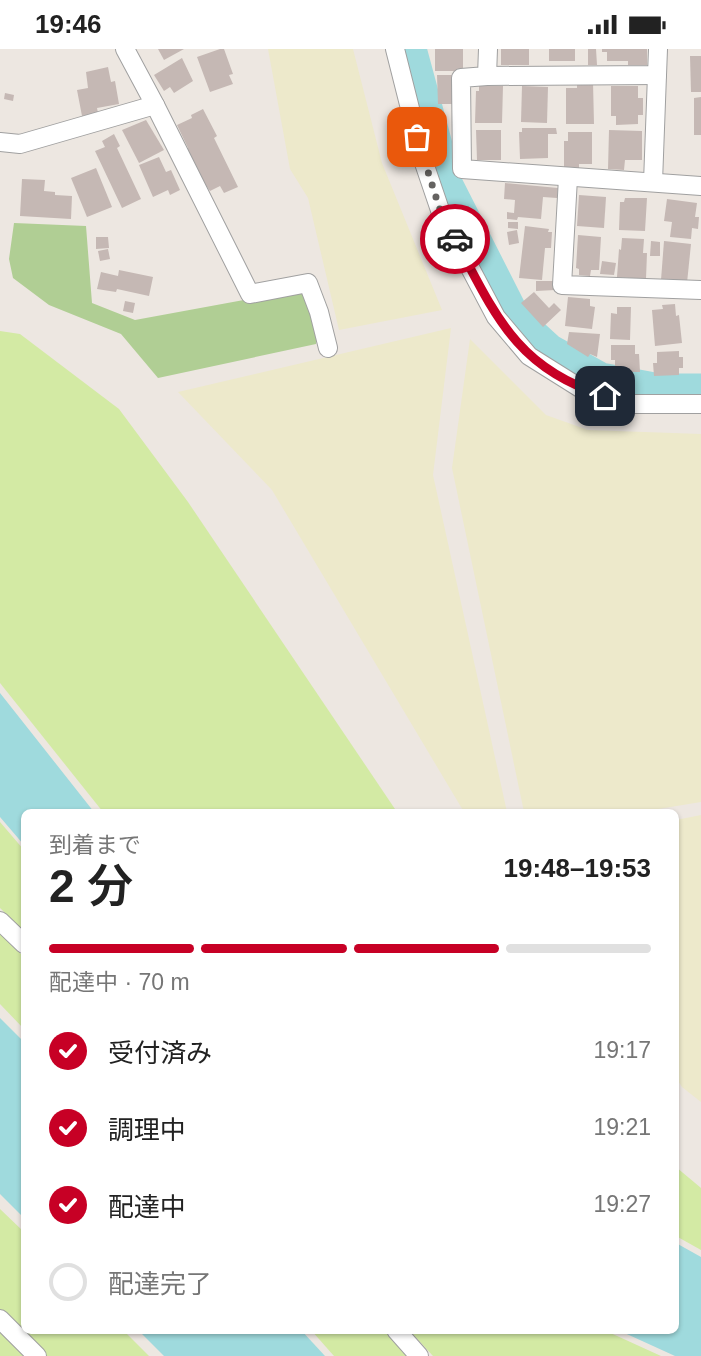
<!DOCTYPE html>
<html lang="ja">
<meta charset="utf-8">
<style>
:root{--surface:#fff;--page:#f2f2f2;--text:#222;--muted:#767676;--line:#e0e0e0;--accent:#c70025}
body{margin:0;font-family:Helvetica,"Noto Sans JP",sans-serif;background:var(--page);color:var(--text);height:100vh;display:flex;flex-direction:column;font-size:26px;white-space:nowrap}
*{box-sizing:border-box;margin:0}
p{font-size:23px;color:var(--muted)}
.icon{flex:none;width:38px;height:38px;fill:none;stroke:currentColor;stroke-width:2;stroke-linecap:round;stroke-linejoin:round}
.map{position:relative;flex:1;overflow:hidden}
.sheet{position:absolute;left:21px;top:760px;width:658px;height:525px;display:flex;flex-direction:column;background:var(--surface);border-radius:10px;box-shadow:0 2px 5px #0004}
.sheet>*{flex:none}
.pin{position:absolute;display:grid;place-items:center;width:60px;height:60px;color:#fff;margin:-30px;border-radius:14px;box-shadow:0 4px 10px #0006}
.courier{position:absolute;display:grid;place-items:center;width:70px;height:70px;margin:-35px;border:5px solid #c70025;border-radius:50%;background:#fff;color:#222;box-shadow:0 2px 9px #0007}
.head em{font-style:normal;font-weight:600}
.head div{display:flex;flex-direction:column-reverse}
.head{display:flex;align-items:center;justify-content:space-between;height:119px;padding:0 28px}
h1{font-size:46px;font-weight:600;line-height:52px}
.bar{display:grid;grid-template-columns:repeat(4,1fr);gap:10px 7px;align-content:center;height:84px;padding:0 28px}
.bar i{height:9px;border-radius:5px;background:var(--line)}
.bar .current{background:var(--accent)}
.bar p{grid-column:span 4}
ol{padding:0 28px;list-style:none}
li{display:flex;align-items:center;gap:21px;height:77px}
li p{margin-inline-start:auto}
li .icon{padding:7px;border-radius:50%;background:var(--accent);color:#fff;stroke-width:4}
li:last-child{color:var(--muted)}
li i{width:38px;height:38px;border:4px solid var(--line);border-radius:50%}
.status{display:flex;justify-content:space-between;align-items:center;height:49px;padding:0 35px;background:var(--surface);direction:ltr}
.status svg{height:19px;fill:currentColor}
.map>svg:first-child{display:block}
.farmland{fill:#ede9cb}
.grass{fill:#d3eaa4}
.forest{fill:#b0ce94}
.water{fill:#9fdadd}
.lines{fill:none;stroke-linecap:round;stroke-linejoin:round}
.river{stroke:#9fdadd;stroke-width:37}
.building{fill:#c5b8b4}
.minor-casing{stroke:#a0a0a0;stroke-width:20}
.minor{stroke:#fff;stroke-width:18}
.done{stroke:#656361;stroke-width:7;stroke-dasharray:0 12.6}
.route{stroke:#c70025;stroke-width:9}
</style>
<div class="status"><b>19:46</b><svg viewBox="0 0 49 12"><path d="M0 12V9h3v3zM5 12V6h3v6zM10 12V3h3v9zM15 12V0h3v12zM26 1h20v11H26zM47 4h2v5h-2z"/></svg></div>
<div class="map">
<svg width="701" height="1307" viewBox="0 0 701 1307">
<rect width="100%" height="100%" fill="#ede7e1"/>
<g class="farmland">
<path d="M268 0H353L382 114 442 261 339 281 308 149 290 120Z"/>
<path d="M451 279 433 426 507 763H464L272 441 178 343Z"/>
<path d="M470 290 546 366 588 381 701 385V753L640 763H524L452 419Z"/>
<path d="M701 766V1053L682 1038 676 1029V771Z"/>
</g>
<g class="grass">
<path d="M0 282 20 285 119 360 188 453 397 763H103L0 634Z"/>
<path d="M0 773 24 801V882L0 859Z"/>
<path d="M0 885 24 908V980L0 955Z"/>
<path d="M676 1118 701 1139V1201L676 1187Z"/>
<path d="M0 1160 24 1183V1281H123L149 1307H44L0 1263Z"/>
<path d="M0 1277 30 1307H0Z"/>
<path d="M311 1281H385L408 1307H334Z"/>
<path d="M409 1281H604L661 1307H433Z"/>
</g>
<path class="forest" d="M14 174 86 177 92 254 135 271 303 240 319 279 316 295 158 329 121 285 49 256 13 229 9 210Z"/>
<g class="water">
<path d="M0 644 94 763H24V796L0 768Z"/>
<path d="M0 969 24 993V1169L0 1145Z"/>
<path d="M676 1194 701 1208V1307H675L618 1281H676Z"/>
<path d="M138 1281H301L325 1307H164Z"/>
</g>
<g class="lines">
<path class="river" d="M408 0 445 137 513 271 548 303 600 332 659 343H701"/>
</g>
<g class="building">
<path d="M158 0H184L164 11Z"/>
<path d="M220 0H224L233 25 229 26 233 35 210 43 197 8Z"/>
<rect x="435" y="0" width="28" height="22"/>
<rect x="501" y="0" width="28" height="16"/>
<rect x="549" y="0" width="26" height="12"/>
<path d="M588 0H596L597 16H588Z"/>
<path d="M602 0H647V16H628V12H607V3H602Z"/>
<path d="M690 7H701V43H691Z"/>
<path d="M182 9 193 32 174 44 170 38 164 42 154 26Z"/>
<path d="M108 18 111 33 115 32 119 55 97 59 98 64 82 67 77 41 88 39 86 23Z"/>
<path d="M437 26H455V55H438Z"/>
<path d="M577 33H593L594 75H566V39H577Z"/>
<path d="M479 37H503L502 74H475L476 42H479Z"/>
<path d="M522 37 548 38 547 74 521 73Z"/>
<path d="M611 37H638V49H643V66H638V75L616 76V67H611Z"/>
<path d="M5 44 14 46 13 52 4 50Z"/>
<path d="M701 48V86H694V49Z"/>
<path d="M203 60 217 87 214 89 238 138 224 144 220 137 210 142 207 138 205 140 186 100 188 99 177 76 192 69 191 66Z"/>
<path d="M146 71 164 101 139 114 122 81Z"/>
<path d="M522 79H556L557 85H548V109L520 110 519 83H522Z"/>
<path d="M476 81H501V111H477Z"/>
<path d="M609 81 642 82V111H625L624 121 608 120Z"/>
<path d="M568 83H592V115H579V119L564 120V92H568Z"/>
<path d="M114 85 120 97 117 99 141 150 122 159 95 102 105 98 102 92Z"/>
<path d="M159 108 166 123 171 121 180 141 170 146 168 141 153 148 139 116Z"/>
<path d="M96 119 112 158 87 168 71 129Z"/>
<path d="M22 130 45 131 44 142 55 143V146L72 147 71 170 20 167Z"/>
<path d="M505 134 558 139 557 149 543 148 541 170 518 168 517 171 507 170V163L514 164 515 151 504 150Z"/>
<path d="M579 146 606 148 604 179 577 177Z"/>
<path d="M625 149H647L645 182 619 181 620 153H624Z"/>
<path d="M667 150 697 154 695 168H699L698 180 692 179 691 190 670 188 672 173 664 172Z"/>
<path d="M508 173H518V180L508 179Z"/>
<path d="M525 177 549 180 548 183H552L551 199H545L542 231 519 229Z"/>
<path d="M517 181 519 194 509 196 507 183Z"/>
<path d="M578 186 601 188 599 221H591L590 227 579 226V220L576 219Z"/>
<path d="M96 188H108L109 199 96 200Z"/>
<path d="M622 189 644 190 643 204H647L646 230 617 228 619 200 621 201Z"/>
<path d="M651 192 660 193V207H650Z"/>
<path d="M664 192 691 195 687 234 661 231Z"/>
<path d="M108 200 110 210 100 212 98 202Z"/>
<path d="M602 212 616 214 614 226 600 225Z"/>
<path d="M119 221 153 228 149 247 117 240 116 243 97 240 101 223 118 227Z"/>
<path d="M536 232H554L555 241 536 242Z"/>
<path d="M534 243 549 259 554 254 561 261 543 278 521 254Z"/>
<path d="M568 248 590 250V257L595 258 592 280 565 277Z"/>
<path d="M125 252 135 254 133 264 123 262Z"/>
<path d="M675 255 676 267 679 266 682 294 655 297 652 261 663 260 662 256Z"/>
<path d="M617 258H631L630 291 610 290 611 264 617 265Z"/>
<path d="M569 283 600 285 597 308 590 305 588 308 567 295Z"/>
<path d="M611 296H635V305H639L640 323H625L624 318 615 319V311H611Z"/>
<path d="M679 302V308H683V319H679V326L654 327 653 314H657V303Z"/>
</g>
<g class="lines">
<g class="minor-casing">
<g id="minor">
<path d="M395 0 423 111 441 164 496 268 529 307 580 339 631 355H701"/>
<path d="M488 0 487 27 461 29 462 120 701 137"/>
<path d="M487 27 657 26 658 0"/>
<path d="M155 56 250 245 308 234 319 263 328 299"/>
<path d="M0 93 20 95 155 56 125 0"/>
<path d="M568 129 562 236 701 241"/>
<path d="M653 133 657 26"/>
<path d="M0 872 24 895"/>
<path d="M0 1270 37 1307"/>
<path d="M396 1281 419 1307"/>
</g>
</g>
<use href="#minor" class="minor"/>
</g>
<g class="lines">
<path class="done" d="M417 88 441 164 455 190"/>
<path class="route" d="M455 190C495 266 517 320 605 347"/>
</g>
</svg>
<div class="pin" style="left:417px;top:88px;background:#ea580c"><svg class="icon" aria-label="bag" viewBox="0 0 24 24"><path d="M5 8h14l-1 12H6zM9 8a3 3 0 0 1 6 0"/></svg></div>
<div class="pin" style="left:605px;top:347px;background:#1f2937"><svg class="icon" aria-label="home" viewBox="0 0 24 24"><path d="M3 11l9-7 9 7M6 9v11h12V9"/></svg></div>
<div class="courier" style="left:455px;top:190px"><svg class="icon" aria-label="car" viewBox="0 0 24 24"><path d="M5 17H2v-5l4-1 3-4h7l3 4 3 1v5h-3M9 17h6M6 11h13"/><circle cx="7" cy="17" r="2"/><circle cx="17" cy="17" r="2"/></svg></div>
<section class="sheet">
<div class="head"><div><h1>2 分</h1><p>到着まで</p></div><em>19:48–19:53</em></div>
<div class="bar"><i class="current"></i><i class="current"></i><i class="current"></i><i></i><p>配達中 · 70 m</p></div>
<ol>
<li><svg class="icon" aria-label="check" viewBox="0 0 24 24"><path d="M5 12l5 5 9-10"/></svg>受付済み<p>19:17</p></li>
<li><svg class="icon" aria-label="check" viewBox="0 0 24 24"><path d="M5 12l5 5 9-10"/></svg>調理中<p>19:21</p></li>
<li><svg class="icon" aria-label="check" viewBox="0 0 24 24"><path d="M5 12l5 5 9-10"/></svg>配達中<p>19:27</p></li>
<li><i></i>配達完了</li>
</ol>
</section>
</div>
